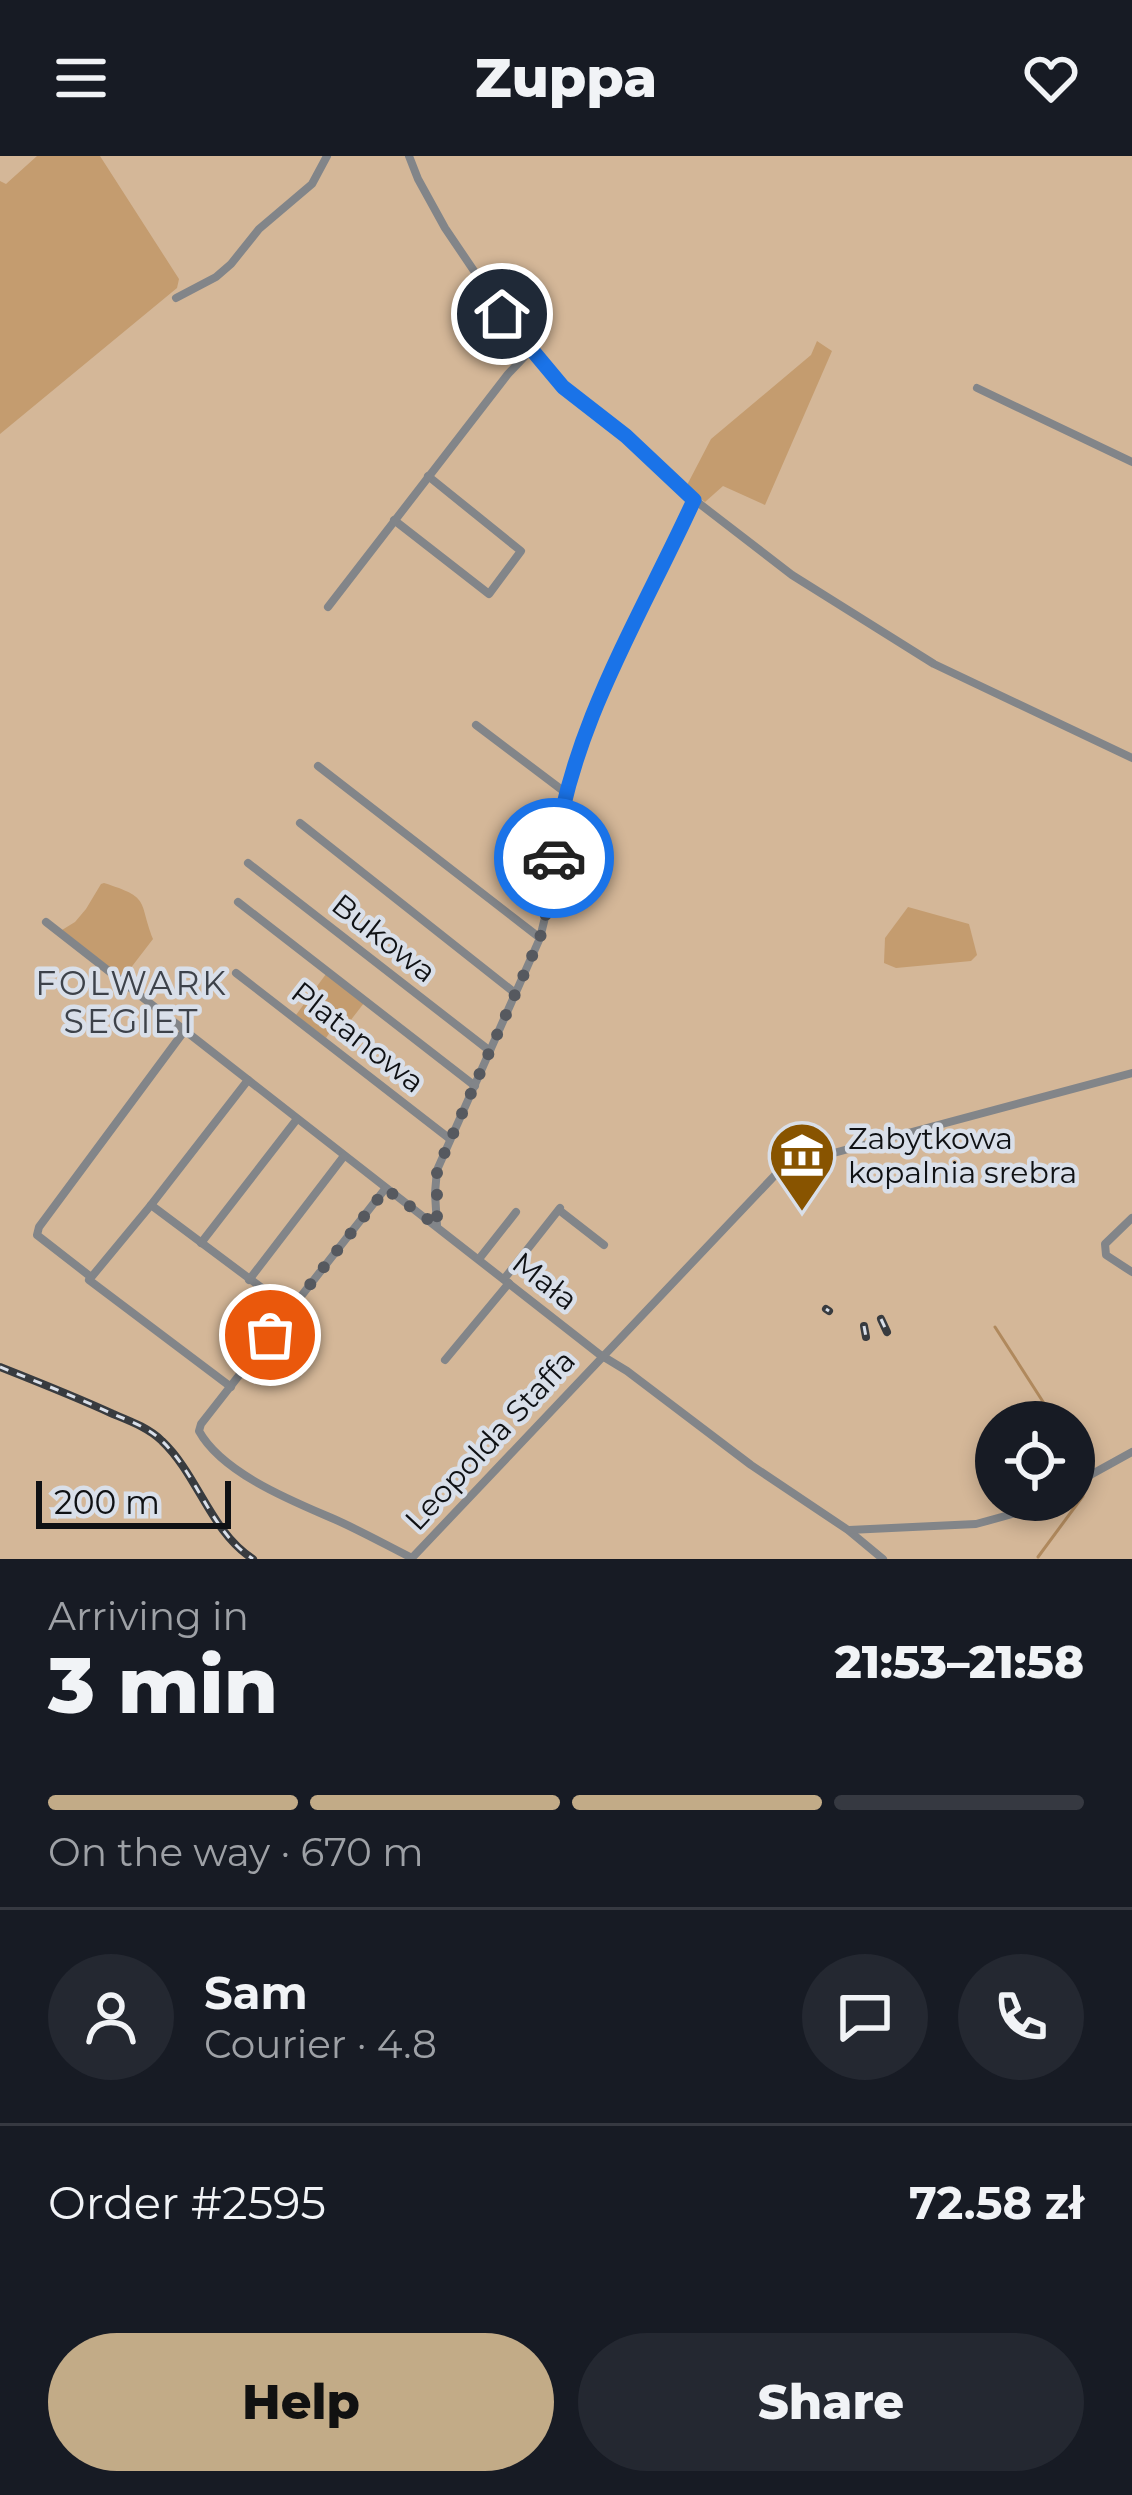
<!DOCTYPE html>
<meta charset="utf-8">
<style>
:root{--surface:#171b24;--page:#242831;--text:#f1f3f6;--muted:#9ea1a6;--line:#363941;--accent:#c2ab87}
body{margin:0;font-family:Montserrat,sans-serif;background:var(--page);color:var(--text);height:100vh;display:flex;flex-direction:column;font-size:45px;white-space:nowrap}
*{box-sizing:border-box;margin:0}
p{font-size:39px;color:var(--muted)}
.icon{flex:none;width:66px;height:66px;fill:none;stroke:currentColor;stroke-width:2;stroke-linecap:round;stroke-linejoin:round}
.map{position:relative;height:1403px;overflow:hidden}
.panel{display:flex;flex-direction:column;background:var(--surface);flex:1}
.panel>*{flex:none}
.buttons{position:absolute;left:975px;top:1245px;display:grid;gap:24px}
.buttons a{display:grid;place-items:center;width:120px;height:120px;border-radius:50%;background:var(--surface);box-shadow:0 6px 18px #0003;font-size:60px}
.scale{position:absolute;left:36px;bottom:30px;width:195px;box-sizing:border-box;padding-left:12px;border:6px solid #0f1114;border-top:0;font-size:33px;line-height:42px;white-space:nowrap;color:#0f1114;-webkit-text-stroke:9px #d9dfe9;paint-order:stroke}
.pin{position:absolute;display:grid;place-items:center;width:102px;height:102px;color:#fff;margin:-51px;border:6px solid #fff;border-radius:50%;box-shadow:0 3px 12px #0007}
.courier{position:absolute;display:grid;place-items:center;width:120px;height:120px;margin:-60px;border:9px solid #1a73e8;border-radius:50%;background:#fff;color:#222;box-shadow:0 3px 15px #0007}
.headline em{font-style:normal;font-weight:800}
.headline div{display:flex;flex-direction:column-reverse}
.headline{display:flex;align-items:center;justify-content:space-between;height:204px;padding:0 48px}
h1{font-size:78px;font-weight:800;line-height:90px}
.bar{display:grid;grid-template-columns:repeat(4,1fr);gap:18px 12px;align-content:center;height:144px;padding:0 48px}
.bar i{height:15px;border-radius:9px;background:var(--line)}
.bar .active{background:var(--accent)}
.bar p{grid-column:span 4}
.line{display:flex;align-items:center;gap:30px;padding:0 48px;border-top:3px solid var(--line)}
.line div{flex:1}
.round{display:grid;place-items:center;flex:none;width:126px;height:126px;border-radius:63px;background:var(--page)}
.primary-button{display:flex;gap:24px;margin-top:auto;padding:24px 48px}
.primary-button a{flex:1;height:138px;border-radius:72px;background:var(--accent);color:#111;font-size:48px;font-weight:800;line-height:138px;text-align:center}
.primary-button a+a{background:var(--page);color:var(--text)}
header{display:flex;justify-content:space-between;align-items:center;height:156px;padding:0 48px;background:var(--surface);font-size:54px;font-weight:800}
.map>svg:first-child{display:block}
.green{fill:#d4b798;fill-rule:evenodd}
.forest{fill:#c49c6f}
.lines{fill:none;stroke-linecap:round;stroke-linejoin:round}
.stream{stroke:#b0895d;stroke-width:3}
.street{stroke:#828589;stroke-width:8}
.rail-casing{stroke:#383b3f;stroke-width:8}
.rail{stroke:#d9dfe9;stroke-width:3;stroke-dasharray:9;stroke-linecap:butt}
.done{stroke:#56595f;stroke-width:12;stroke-dasharray:0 21.6}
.route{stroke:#1a73e8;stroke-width:15}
.labels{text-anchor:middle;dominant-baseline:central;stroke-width:9;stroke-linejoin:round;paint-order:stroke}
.street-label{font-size:30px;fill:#0f1114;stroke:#d9dfe9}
.poi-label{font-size:30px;fill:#0f1114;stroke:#d9dfe9;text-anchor:start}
.neighbourhood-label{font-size:33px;letter-spacing:3px;fill:#3d424a;stroke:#d9dfe9}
</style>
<header><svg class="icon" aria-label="menu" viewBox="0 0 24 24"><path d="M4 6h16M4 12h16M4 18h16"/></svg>Zuppa<svg class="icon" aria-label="heart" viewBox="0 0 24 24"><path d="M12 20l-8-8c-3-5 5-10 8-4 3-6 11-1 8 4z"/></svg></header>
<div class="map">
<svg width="1132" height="1403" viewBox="0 0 1132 1403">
<rect width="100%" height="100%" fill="#d9dfe9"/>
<path class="green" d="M0 0H1132V1403H0ZM996 1266H1074V1344H996Z"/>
<g class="forest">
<path d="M37 0H100L179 123 177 132 0 278V25L6 28Z"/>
<path d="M817 185 832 195 765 349 723 330 705 346 686 331 711 283 811 199Z"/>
<path d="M104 727C151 742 138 744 153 783L123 822 62 774 75 766 86 753 101 728Z"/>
<path d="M908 751 969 768 977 799 971 805 896 812 884 807 885 782Z"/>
<path d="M326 818 364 847 347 869 337 859 333 860 326 868 330 876 326 882 296 859Z"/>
</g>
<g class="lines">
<g class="stream">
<path d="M995 1171 1056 1266"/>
<path d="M1074 1303 1080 1318"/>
<path d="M1038 1401 1083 1340 1082 1328"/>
</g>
<g class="street">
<path d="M409 0 418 23 445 72 520 183 563 231 626 280 683 335 792 419 934 508 1132 602"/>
<path d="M176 142 216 121 231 108 259 73 312 28 327 0"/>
<path d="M977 232 1132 306"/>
<path d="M394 364 489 438 521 395 428 320"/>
<path d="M328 451 508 218 530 195"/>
<path d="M476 569 566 637"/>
<path d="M318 610 540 782"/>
<path d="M300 667 515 837"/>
<path d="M248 707 490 895"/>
<path d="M238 746 475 930"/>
<path d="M46 766 599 1198 627 1215 751 1309 848 1374 883 1403"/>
<path d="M236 817 450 983"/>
<path d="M385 1033 201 1268 199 1275C222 1317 292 1345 334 1363 361 1375 386 1389 412 1402"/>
<path d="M151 1049 248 924"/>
<path d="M559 1054 604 1089"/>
<path d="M1132 1062 1105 1088 1106 1099 1132 1116"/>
<path d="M437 1070 435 1037 437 1014 540 782 549 745 557 682 566 637 586 572 694 343"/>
<path d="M201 1087 297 963"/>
<path d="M479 1103 516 1056"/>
<path d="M91 1121 37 1079 39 1071 185 874"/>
<path d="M504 1123 560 1052"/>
<path d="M249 1124 344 1000"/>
<path d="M445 1204 509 1127"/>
<path d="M231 1231 89 1124 151 1049 290 1153"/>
<path d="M1074 1328 1132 1296"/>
<path d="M849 1374 976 1368 1016 1357 1046 1344"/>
<path d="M411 1403 778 1016 800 1006 1132 917"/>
</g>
<g class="rail-casing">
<g id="rail">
<path d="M826 1153 829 1155"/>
<path d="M881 1163 887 1176"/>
<path d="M864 1170 866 1181"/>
<path d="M0 1211C38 1226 76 1241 113 1258 130 1265 149 1272 162 1285 198 1319 210 1375 253 1403"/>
</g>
</g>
<use href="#rail" class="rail"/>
</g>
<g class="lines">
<path class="done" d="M270 1179 386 1033 437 1070V1014L540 782 549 745 554 702"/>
<path class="route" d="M502 158 563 231 626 280 694 344C641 460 570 572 554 702"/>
</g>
<defs>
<g id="museum-pin" transform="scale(3.45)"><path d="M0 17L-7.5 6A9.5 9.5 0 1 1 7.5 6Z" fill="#885400" stroke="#d9dfe9"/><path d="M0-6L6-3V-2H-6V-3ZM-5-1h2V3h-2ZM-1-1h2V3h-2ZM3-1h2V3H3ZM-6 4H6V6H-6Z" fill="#fff"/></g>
</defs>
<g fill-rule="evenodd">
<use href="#museum-pin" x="802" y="999"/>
</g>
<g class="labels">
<g class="street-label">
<text transform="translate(384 782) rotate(38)">Bukowa</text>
<text transform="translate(358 881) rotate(38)">Platanowa</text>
<text transform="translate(545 1125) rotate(38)">Mała</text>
<text transform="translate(490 1284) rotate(-47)">Leopolda Staffa</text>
</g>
<g class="poi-label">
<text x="848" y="982">Zabytkowa<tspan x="848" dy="34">kopalnia srebra</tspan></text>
</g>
<g class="neighbourhood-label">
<text x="132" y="827">FOLWARK<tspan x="132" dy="38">SEGIET</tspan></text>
</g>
</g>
</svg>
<div class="buttons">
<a><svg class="icon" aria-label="locate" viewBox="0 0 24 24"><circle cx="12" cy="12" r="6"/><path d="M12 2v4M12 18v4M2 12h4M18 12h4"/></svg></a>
</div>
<div class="scale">200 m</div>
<div class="pin" style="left:270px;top:1179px;background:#ea580c"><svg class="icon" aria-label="bag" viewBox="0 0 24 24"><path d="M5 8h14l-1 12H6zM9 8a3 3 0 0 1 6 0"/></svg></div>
<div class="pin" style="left:502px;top:158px;background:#1f2937"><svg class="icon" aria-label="home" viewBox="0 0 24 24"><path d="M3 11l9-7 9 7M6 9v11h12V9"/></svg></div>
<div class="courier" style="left:554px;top:702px"><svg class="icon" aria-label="car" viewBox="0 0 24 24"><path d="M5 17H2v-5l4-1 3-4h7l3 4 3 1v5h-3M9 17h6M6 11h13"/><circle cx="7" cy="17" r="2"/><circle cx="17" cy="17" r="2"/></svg></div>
</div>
<section class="panel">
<div class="headline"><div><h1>3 min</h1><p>Arriving in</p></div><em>21:53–21:58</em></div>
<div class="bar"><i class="active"></i><i class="active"></i><i class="active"></i><i></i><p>On the way · 670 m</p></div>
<div class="line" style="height:216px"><a class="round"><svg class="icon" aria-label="person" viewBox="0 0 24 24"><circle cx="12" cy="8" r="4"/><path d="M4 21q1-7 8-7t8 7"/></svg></a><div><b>Sam</b><p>Courier · 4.8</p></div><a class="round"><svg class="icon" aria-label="chat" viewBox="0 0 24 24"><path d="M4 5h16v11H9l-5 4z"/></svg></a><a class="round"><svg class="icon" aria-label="phone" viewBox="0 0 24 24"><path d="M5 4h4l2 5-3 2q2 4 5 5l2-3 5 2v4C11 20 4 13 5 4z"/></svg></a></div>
<div class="line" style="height:156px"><div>Order #2595</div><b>72.58 zł</b></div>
<div class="primary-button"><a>Help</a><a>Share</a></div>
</section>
